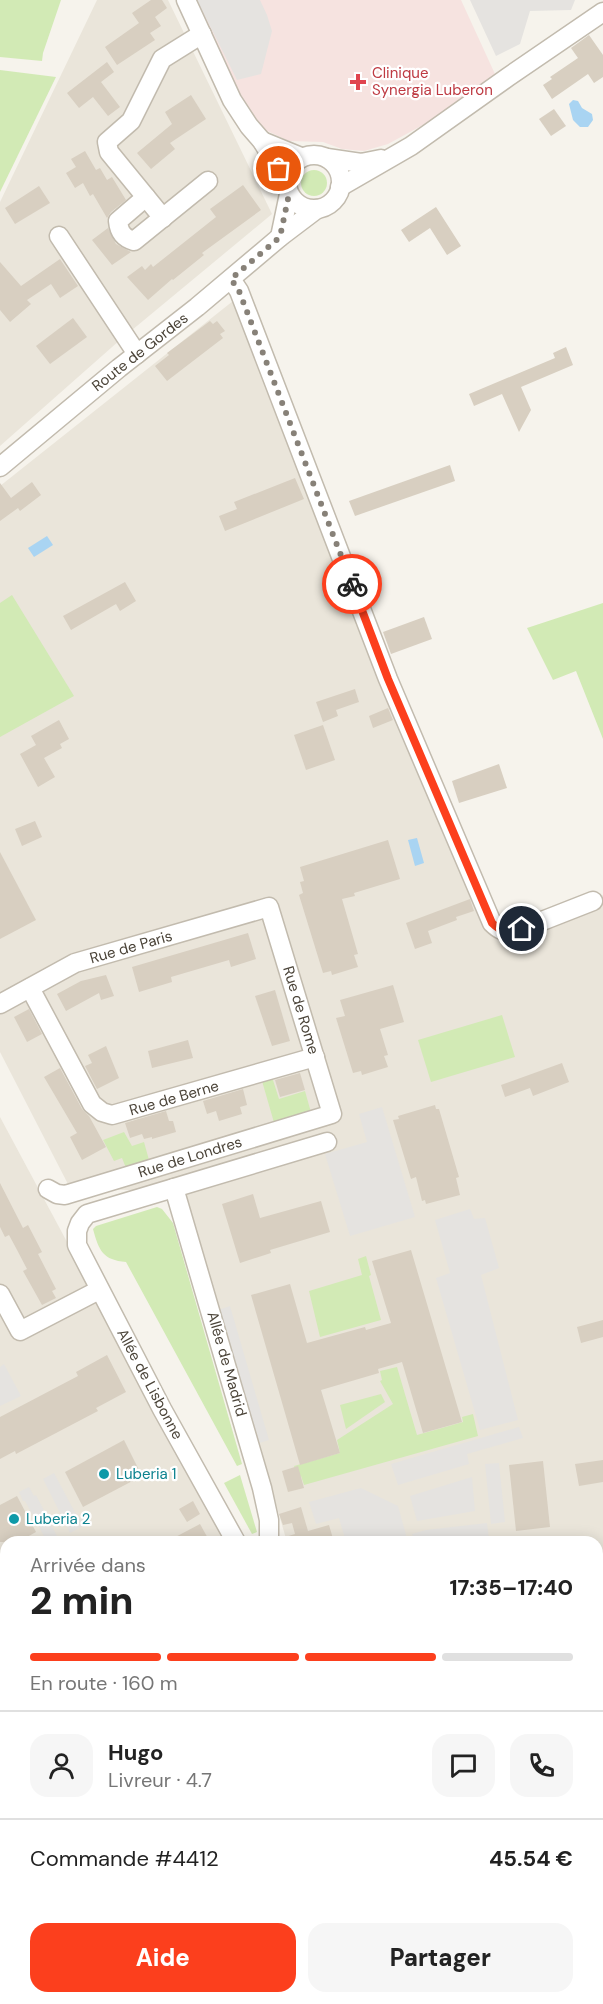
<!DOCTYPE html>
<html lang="fr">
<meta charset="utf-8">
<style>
:root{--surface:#fff;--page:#f6f6f6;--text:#222;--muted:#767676;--line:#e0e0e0;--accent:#fc3f1d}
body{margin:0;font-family:"DM Sans",sans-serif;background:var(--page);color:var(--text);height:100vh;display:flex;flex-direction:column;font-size:22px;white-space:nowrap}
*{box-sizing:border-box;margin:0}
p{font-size:20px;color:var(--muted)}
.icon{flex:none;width:33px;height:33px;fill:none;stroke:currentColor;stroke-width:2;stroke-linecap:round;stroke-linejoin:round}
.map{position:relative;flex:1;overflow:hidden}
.sheet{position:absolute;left:0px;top:1536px;width:603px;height:468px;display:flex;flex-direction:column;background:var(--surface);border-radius:18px 18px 0 0;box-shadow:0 3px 15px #0003}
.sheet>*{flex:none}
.pin{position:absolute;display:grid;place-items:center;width:51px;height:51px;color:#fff;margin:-26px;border:3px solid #fff;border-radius:50%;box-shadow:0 2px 6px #0007}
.courier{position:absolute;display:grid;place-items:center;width:60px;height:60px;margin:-30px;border:4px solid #fc3f1d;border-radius:50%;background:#fff;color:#222;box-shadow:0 2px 8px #0007}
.overview em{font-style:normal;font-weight:800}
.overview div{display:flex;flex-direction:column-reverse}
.overview{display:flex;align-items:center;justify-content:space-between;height:102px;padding:0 30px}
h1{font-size:39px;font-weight:800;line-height:45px}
.bar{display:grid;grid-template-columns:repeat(4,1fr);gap:9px 6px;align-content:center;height:72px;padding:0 30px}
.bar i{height:8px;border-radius:4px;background:var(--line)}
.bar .on{background:var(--accent)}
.bar p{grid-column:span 4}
.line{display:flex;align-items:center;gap:15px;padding:0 30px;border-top:2px solid var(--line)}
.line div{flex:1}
.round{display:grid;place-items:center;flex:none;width:63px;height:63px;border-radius:18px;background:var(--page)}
.primary-button{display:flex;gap:12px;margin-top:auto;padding:12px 30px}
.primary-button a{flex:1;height:69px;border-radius:18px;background:var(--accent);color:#fff;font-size:24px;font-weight:800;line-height:69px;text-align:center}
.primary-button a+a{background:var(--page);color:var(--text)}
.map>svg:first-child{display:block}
.residential{fill:#eae5da}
.commercial{fill:#f7ead8}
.medical{fill:#f6e3e0}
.green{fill:#d2eab5}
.parking{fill:#e5e3e0}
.water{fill:#a9d4f2}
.building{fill:#d8cfc1}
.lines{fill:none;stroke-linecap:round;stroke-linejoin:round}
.minor-casing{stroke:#c2bbae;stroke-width:21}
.major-casing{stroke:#e6c16a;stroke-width:26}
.minor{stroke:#fff;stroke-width:18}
.major{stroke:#ffe39c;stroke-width:22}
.done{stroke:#878178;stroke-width:6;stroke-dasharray:0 10.8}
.route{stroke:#fc3f1d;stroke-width:8}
.health-dot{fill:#e0444e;stroke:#fff;stroke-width:2}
.culture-dot{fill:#0f9aa8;stroke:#fff;stroke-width:2}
.labels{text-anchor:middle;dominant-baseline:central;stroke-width:4.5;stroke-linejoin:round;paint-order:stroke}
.health-label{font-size:15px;fill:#be3a42;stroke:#fff;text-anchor:start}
.street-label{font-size:15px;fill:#4b4439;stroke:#fff}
.culture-label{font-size:15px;fill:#0d838f;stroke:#fff;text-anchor:start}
</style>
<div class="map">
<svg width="603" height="2004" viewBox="0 0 603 2004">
<rect width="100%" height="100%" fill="#f6f3ec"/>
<g class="residential">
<path d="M97 0H168L272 214 120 340 0 446V202Z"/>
<path d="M233 301 409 745 504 943 603 895V1590L597 1591V1542H287L185 1192 70 1188 0 1052V486Z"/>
<path d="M0 1117 228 1542H6V1676L0 1677Z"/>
<path d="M6 1720V1998H597V1742H603V2004H0V1721Z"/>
</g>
<path class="commercial" d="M603 1630V1736L597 1737V1631Z"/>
<path class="medical" d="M193 0H461L495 74 443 114 388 144 364 151 342 149 323 142 289 141 263 129 235 91Z"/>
<g class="green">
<path d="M0 0H61L43 53 42 61 0 57Z"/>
<path d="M0 70 56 77 0 192Z"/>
<circle cx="314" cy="183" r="13"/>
<path d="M12 595 74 696 0 737V603Z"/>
<path d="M603 603V739L576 671 553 680 527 628Z"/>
<path d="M502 1015 515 1057 431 1082 418 1040Z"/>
<path d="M272 1077 279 1099 305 1091 312 1116 275 1126 262 1081Z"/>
<path d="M124 1132 132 1146 144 1142 149 1160 126 1168 122 1158 114 1161 103 1140Z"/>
<path d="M157 1207 162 1209 173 1223 242 1464 237 1466 126 1262C103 1260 99 1251 93 1229L96 1226Z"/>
<path d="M366 1256 371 1275 369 1276 381 1320 320 1337 309 1291 362 1275 358 1259Z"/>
<path d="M397 1367 417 1435 463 1422 462 1417 473 1414 478 1436 304 1485 301 1476 298 1477 294 1466 340 1453 337 1440 393 1404 380 1381 382 1380 380 1371Z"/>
<path d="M381 1394 385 1402 346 1429 340 1405Z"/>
<path d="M240 1475 257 1532 252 1534 224 1483Z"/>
</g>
<g class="parking">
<path d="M197 0H260L267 15 272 31 261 74 237 80Z"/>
<path d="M470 0H575L571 10 530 11 520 44 496 56Z"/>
<path d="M382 1107 415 1217 350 1236 325 1154 367 1142 359 1114Z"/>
<path d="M470 1209 474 1219 485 1218 499 1268 481 1275 518 1420 480 1430 436 1278 450 1273 435 1220Z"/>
<path d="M230 1306 269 1440 256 1444 218 1310Z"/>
<path d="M4 1364 21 1396 0 1406V1367Z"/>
<path d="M519 1427 523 1438 467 1454 469 1464 398 1485 391 1464Z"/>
<path d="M499 1463 505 1522 491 1524 485 1464Z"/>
<path d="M54 1473 79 1520 88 1515 91 1522 70 1533 43 1479Z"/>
<path d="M472 1477 475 1511 417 1521 410 1496Z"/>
<path d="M29 1487 34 1496 36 1495 58 1538 51 1542H38L45 1538 25 1501H23L19 1492Z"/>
<path d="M361 1488 398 1506 408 1542H346L339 1518 316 1524 309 1502Z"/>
<path d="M487 1523 489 1538 456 1542H415L412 1534 426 1530Z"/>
</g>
<g class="water">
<path d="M573 100 578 101 582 108 592 114 593 120 588 127H580L573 120 569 104Z"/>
<path d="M47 536 53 545 34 557 28 548Z"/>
<path d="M417 838 424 863 415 866 408 840Z"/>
</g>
<g class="building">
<path d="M151 0H162L167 8 155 17 161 26 150 33 155 40 117 65 105 47 139 23 132 13Z"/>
<path d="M589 35 603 55V77L594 83 588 74 552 99 543 85 552 79 550 77 578 58 571 48Z"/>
<path d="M107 62 114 72 101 82 120 107 108 116 93 97 79 108 67 93Z"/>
<path d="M191 95 206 119 170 143 175 149 151 169 137 153 172 124 165 112Z"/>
<path d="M554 109 566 126 551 136 539 119Z"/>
<path d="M85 151 96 170 100 168 107 180 112 177 126 200 111 212 107 218 93 194 90 196 83 183 75 188 66 173 76 167 71 159Z"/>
<path d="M243 185 261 210 202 253 204 255 173 280 172 279 148 300 127 277 142 266 145 270 151 264 153 267 216 217 210 209Z"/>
<path d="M39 186 50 203 15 224 5 208Z"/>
<path d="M436 207 461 246 447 255 430 228 409 242 401 230Z"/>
<path d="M108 228 116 244 131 252 112 265 92 240Z"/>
<path d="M60 259 78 286 60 298 51 284 27 300 31 304 10 322 0 310V262L21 286Z"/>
<path d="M73 318 87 337 50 364 36 346Z"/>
<path d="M210 321 213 324 217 321 225 331 220 334 223 338 167 381 155 366 169 355 167 353Z"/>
<path d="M566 347 573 365 521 387 531 410 519 432 502 394 474 406 469 394 555 358 553 353Z"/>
<path d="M450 465 455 481 355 516 349 501Z"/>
<path d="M295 478 304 499 225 531 219 516 237 509 234 502Z"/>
<path d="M32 482 41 495 20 511 18 508 0 521V483L11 498Z"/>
<path d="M125 582 136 601 120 611 116 604 71 630 63 616Z"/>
<path d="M424 617 432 639 391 654 383 632Z"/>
<path d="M355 689 359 702 336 710 338 716 323 722 316 702Z"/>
<path d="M388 708 393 720 373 728 369 716Z"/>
<path d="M59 720 69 739 60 744 62 748 44 758 55 777 38 787 20 754 36 745 31 736Z"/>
<path d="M323 725 335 760 306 770 294 735Z"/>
<path d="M499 764 507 788 459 803 452 781Z"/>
<path d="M35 821 42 837 22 846 15 829Z"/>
<path d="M388 840 400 879 354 893 355 896 342 899 358 954 354 955 358 967 332 975 331 971 323 973 299 895 303 893 300 882 304 881 300 867Z"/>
<path d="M0 852 36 920 0 939Z"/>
<path d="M470 899 474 911 456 917 457 920 428 931 432 943 415 949 406 923Z"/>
<path d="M248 933 256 959 231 967 229 960 171 977 172 982 139 992 132 967Z"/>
<path d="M106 975 114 996 101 1000 99 993 66 1011 57 994 81 981Z"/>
<path d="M393 985 404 1022 380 1029 388 1055 384 1056 388 1067 362 1075 361 1071 353 1073 336 1018 345 1016 340 1000Z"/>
<path d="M275 990 290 1041 272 1046 255 996Z"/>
<path d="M29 1009 42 1034 27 1042 14 1017Z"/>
<path d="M188 1040 193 1058 152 1068 148 1051Z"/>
<path d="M106 1046 119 1078 97 1089 85 1066 92 1063 88 1055Z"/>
<path d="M562 1063 569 1082 533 1096 530 1088 505 1097 501 1085Z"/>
<path d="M60 1068 82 1109 89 1116 106 1147 82 1160 70 1137 77 1133 44 1077Z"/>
<path d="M300 1073 305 1090 280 1097 275 1080Z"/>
<path d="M243 1089 247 1105 240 1107 242 1114 219 1121 216 1111 207 1114 203 1101Z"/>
<path d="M435 1105 436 1109H439L459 1177 456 1178 460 1195 426 1204 425 1200 422 1201 416 1177 411 1179 393 1120 399 1119 398 1116Z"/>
<path d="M166 1111 169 1121H173L176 1132 152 1139V1137L144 1139 142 1134 130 1138 125 1123Z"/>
<path d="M0 1183 23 1228 28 1225 42 1252 38 1254 56 1289 52 1291 56 1298 42 1305 23 1271 27 1269 16 1248 9 1235 5 1237 0 1227Z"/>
<path d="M253 1194 260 1218 321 1201 330 1232 270 1250 271 1253 240 1263 222 1204Z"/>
<path d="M411 1250 462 1422 423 1433 402 1362 378 1369 379 1373 321 1390 340 1453 300 1465 251 1295 290 1284 307 1343 365 1327 366 1330 391 1323 372 1261Z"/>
<path d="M603 1320V1337L581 1343 577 1327Z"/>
<path d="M107 1355 126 1392 96 1408 98 1411 16 1454 15 1451 0 1459V1417L78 1376 76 1372Z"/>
<path d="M124 1440 142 1476 83 1507 65 1472Z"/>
<path d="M603 1460V1482L579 1486 575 1464Z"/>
<path d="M543 1461 550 1527 516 1531 509 1465Z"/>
<path d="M298 1466 304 1488 288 1492 282 1471Z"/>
<path d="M17 1496 36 1532 18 1542H0V1505Z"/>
<path d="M193 1501 200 1514 187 1522 179 1509Z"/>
<path d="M301 1507 308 1531 329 1525 334 1542H282V1538L295 1534 292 1523 283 1525 279 1514Z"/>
<path d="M200 1524 210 1542H166Z"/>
</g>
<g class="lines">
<g class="minor-casing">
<g id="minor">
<path d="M186 0 232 100 249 126 262 141 286 181"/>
<path d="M262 141 301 157"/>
<circle cx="314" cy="182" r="27"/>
<path d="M327 158 361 163 381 159"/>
<path d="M340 187 411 146 508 77 603 12"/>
<path d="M146 197 118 221C119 232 123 238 134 241L208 181"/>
<path d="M163 218 109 152 107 142 131 121 162 59 202 34"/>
<path d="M59 236 137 354"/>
<path d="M280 237 289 194"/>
<path d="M231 279 239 291 388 679 492 923C499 930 504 932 514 932L593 901"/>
<path d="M0 467 119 368 197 307 280 237 317 209"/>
<path d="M30 988 92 1104 102 1112 112 1115 315 1057"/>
<path d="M0 1004 75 963 269 907 332 1114 65 1195 57 1194 48 1189"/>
<path d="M174 1188 262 1488 269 1520V1542"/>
<path d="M0 1294 20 1331 99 1290"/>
<path d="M236 1542 162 1409 77 1245V1231L80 1223 87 1214 327 1142"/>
<path d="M597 1802 603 1801"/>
<path d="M597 1877 603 1876"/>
<path d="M98 1998 99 2004"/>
<path d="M305 2004 308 1998"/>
<path d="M366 2004 375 2003 378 1998"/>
<path d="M531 2004 532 1998"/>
</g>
</g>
<g class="major-casing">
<g id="major">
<path d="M597 1624 603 1623"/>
<path d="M0 1709 6 1708"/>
</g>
</g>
<use href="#minor" class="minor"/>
<use href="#major" class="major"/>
</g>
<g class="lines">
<path class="done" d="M279 169 286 182 289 194 280 237 231 279 239 291 352 584"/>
<path class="route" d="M352 584 388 679 492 923C502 933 509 933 522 929"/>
</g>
<path class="health-dot" d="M355 73h6v6h6v6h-6v6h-6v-6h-6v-6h6z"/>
<g class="culture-dot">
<circle cx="104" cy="1474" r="6"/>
<circle cx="14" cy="1519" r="6"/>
</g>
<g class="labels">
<g class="health-label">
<text x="372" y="73">Clinique<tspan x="372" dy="17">Synergia Luberon</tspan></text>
</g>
<g class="street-label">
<text transform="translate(140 352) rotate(-38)">Route de Gordes</text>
<text transform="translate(131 947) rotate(-16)">Rue de Paris</text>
<text transform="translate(301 1010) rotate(73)">Rue de Rome</text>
<text transform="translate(174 1098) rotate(-16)">Rue de Berne</text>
<text transform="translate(190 1157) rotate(-17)">Rue de Londres</text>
<text transform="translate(227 1364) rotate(74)">Allée de Madrid</text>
<text transform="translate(150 1384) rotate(62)">Allée de Lisbonne</text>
</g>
<g class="culture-label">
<text x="116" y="1474">Luberia 1</text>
<text x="26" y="1519">Luberia 2</text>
</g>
</g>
</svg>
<div class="pin" style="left:279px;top:169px;background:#ea580c"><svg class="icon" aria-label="bag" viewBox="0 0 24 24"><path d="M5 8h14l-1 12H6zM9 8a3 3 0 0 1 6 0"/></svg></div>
<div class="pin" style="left:522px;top:929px;background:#1f2937"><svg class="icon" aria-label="home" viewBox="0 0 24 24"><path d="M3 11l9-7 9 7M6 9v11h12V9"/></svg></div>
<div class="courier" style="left:352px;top:584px"><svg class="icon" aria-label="bike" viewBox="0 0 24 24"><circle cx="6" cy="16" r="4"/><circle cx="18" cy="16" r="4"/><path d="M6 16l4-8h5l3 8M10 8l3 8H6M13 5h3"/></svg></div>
<section class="sheet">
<div class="overview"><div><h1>2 min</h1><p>Arrivée dans</p></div><em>17:35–17:40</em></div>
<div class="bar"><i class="on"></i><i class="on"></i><i class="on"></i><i></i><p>En route · 160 m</p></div>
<div class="line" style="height:108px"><a class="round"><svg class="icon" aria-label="person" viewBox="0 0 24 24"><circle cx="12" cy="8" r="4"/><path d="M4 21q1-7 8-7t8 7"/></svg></a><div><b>Hugo</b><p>Livreur · 4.7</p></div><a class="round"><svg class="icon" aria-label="chat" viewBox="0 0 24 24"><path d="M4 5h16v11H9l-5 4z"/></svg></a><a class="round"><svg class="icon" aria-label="phone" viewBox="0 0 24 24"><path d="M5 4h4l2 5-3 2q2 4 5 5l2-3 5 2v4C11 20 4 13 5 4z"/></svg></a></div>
<div class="line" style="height:78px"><div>Commande #4412</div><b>45.54 €</b></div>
<div class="primary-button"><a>Aide</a><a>Partager</a></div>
</section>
</div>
